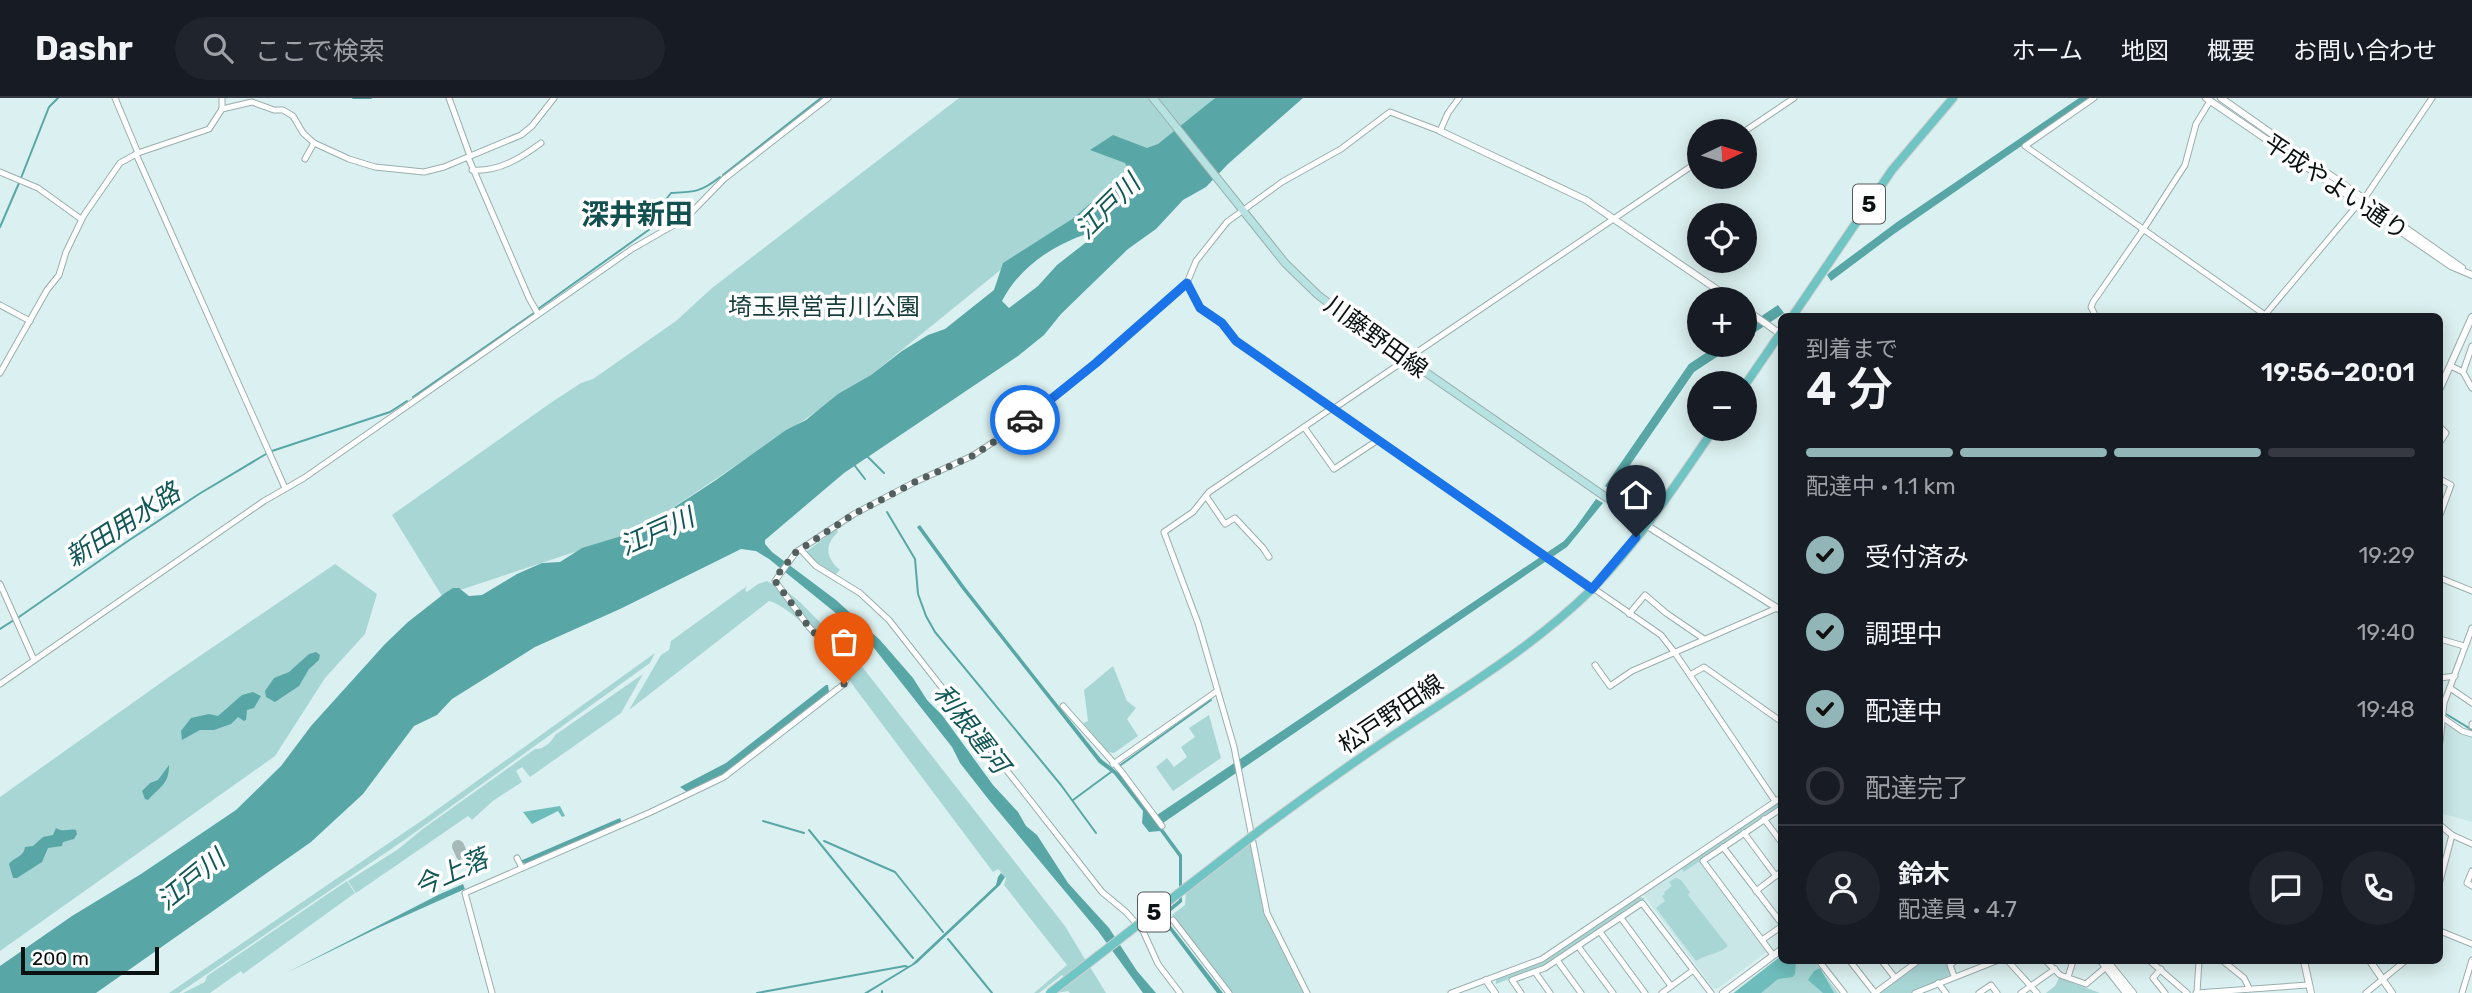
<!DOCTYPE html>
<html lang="ja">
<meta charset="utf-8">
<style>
:root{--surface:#171b24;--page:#20242c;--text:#f1f3f6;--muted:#9ea1a6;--line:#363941;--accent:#92b6b7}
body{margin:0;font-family:Rubik,"Noto Sans JP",sans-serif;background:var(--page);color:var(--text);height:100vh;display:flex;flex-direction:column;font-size:26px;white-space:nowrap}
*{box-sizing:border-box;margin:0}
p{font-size:23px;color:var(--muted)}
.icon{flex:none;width:38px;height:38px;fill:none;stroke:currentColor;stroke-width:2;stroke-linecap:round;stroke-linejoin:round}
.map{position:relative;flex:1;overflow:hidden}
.drawer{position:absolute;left:1778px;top:215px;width:665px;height:651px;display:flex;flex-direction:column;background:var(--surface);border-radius:10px;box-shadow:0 4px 18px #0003}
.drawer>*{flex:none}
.needle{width:46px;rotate:86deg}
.buttons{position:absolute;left:1687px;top:21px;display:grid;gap:14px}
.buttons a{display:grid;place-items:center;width:70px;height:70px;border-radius:50%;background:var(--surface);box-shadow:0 4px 18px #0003;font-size:35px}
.scale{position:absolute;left:21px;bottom:18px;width:138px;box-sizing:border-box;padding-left:7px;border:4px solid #0a1111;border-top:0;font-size:19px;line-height:24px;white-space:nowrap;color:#0a1111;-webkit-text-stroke:5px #fff;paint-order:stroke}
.pin{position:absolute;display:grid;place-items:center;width:60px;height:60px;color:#fff;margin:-72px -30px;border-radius:50% 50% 50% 0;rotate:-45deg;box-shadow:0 0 7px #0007}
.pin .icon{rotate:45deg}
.courier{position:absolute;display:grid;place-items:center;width:70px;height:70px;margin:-35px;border:5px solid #1a73e8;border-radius:50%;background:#fff;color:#222;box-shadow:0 2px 9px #0007}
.summary em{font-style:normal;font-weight:600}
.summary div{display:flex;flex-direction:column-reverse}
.summary{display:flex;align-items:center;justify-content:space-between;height:119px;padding:0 28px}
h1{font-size:46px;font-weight:600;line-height:52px}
.bar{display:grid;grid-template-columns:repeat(4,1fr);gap:10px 7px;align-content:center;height:84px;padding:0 28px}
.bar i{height:9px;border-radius:5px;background:var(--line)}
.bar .selected{background:var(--accent)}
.bar p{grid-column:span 4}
.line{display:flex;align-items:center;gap:18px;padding:0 28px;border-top:2px solid var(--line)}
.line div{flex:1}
.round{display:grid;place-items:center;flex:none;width:74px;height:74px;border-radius:37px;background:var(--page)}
ol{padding:0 28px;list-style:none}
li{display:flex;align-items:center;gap:21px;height:77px}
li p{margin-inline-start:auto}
li .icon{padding:7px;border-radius:50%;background:var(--accent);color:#111;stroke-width:4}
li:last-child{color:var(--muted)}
li i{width:38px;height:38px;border:4px solid var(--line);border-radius:50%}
header{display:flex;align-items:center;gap:42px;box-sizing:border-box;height:98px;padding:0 35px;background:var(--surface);border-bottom:2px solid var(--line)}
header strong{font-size:33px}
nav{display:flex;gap:38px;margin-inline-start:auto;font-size:24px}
.search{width:490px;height:63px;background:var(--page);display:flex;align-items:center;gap:18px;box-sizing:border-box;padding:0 24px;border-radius:38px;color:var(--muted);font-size:26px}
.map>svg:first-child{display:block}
.built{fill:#c8e7e6}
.green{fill:#a8d6d5}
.forest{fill:#6ebdbc}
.water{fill:#58a7a6;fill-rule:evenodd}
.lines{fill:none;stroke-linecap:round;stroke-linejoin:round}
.stream{stroke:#58a7a6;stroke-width:2}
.taxiway{stroke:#a6b8b8;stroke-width:12}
.minor-casing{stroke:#9aaead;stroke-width:7}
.tertiary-casing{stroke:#9aaead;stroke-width:8}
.secondary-casing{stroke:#9aaead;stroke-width:9}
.primary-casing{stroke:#cecfcf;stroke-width:10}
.minor{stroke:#fff;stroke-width:5}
.tertiary{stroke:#fff;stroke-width:6}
.secondary{stroke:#b7e2e2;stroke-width:7}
.primary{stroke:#6fc4c4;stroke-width:8}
.primary-bridge-casing{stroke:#cecfcf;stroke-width:10;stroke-linecap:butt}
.primary-bridge{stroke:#6fc4c4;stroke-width:8}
.done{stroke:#535f5f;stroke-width:7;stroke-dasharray:0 12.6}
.route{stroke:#1a73e8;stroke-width:9}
.labels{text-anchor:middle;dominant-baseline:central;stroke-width:7;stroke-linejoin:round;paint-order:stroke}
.shield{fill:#fff;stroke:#545858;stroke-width:2}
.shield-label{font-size:23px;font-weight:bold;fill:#0a1111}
.street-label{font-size:24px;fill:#0a1111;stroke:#fff}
.park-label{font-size:24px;fill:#163c3c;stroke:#fff}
.water-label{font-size:26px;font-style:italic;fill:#125757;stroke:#fff}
.quarter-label{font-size:28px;font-weight:bold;fill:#135050;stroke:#fff}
</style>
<header>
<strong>Dashr</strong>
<div class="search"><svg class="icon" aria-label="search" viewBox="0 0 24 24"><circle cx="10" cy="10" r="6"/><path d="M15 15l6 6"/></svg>ここで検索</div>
<nav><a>ホーム</a><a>地図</a><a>概要</a><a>お問い合わせ</a></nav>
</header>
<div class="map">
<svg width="2472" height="895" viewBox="0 0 2472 895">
<rect width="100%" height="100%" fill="#dbf0f0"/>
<g class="built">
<path d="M2444 622 2472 638V724L2440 715V674Z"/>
<path d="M1700 763 1768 853 1717 891 1713 890 1643 796 1681 770 1684 774Z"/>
</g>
<g class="green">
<path d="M959 0H1215L1072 121 1025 152 871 277 638 433 442 498 392 417 552 304 581 285 593 281 676 223 712 190Z"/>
<path d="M836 431 838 434C824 447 826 460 840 472L835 477 807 457 806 454Z"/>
<path d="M335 466 377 496 365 536 325 580 275 658 0 853V699L169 579Z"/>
<path d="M767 483 776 488 829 554 838 569 836 572C833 552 790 508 769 503L629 612 661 557 669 552 671 543 747 488 745 492 747 494 758 486Z"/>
<path d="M780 488 800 504 856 561 1065 828 1086 863 1065 880 1062 877 1039 895H1034L1067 867 1004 787 1006 780 998 771 993 774 852 586 831 551 807 524Z"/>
<path d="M655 555 650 565 403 743 179 895H169L424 721Z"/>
<path d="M1113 568 1127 603 1136 610 1127 621 1138 638 1114 655 1108 654 1083 625 1088 623 1084 592Z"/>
<path d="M643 576 621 615 530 679 522 669 516 673 522 684 494 702 472 722 468 718 356 795 348 783 397 752 424 730 535 651C543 652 553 643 555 637Z"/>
<path d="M1209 617 1221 660 1173 693 1156 669 1167 660 1174 669 1187 659 1181 649 1195 639 1189 630Z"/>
<path d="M1781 702V707L1684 774 1681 770Z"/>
<path d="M1251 744 1265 815 1305 895H1231L1172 817 1185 807 1186 794Z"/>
<path d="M1676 780 1681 782 1690 794 1688 797 1728 848C1718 857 1706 856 1696 863L1656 810 1665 803 1662 798 1665 796 1664 794 1672 788 1669 784Z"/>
<path d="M347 783 355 795 243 876 241 873 210 895H183L205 884 207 878Z"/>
<path d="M1639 799 1645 800 1544 868 1510 881 1506 880 1509 881 1496 886V881L1543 864Z"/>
<path d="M1781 858 1782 863H1814L1838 895H1733Z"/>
<path d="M1922 863H1951L1947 866 1950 877 1911 895H1879Z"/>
<path d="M1090 869 1106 895H1070L1068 893 1056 895Z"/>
<path d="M2059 880 2100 895H2046L2055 888Z"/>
</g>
<g class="forest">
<path d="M560 708 565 718 562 719 558 713 532 726 523 714Z"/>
<path d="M1781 858 1782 863H1796L1795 876 1793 879 1778 881 1761 895H1734Z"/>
<path d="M1820 870 1834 895H1823L1808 882 1814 873Z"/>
</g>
<g class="water">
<path d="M1215 0H1303L1228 66 1206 89 1183 102 1156 131 1128 151 1061 216 1044 237 1018 258 844 375 765 442V446L772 454 836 502 880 542 913 580 927 602 942 617 993 687 1018 714 1026 728 1037 737 1068 785 1109 830 1137 873 1156 895H1143L1098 833 989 702 960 665 952 649 874 550 858 533 769 461 756 453 741 451 620 511 535 549 452 601 437 617 414 628 363 696 311 744 96 895H0V868L72 818 141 776 236 712 281 668 311 628 385 546 408 524 445 495 453 490H459L469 498 482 497 517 476 542 465 560 464 582 450 638 433 716 382 786 332 806 322 838 296 871 277 902 253 928 237 945 231 994 192 1003 165 1072 121 1129 72 1125 65 1090 52 1113 37 1147 50 1158 46ZM1086 136 1089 142 1057 167 1038 188 1009 210 1002 203C1020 169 1050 149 1086 136Z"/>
<path d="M2079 0H2091L1894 136 1831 183 1827 177 1830 174 1897 124Z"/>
<path d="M1778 207 1784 215 1745 241V229Z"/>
<path d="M1718 247H1735L1694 274 1612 393 1605 388 1689 266Z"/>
<path d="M1596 401 1603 405 1567 449 1160 727 1182 757V804L1164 819 1223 895H1217L1159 818 1179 802V759L1160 733 1149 734 1142 725 1143 713 1114 676 1099 665 962 491 917 429 920 427 965 489 1035 578 1101 661 1120 676 1154 719 1564 443 1576 429Z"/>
<path d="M316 554 320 557 319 562 309 571 299 588 275 604 266 599 265 593 274 580 289 574 309 556Z"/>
<path d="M826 587H828L829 594 722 677 687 694 680 689 726 665Z"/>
<path d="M253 594 261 598 254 610 247 612 246 622 244 623 238 619 231 626 214 632H200L182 642 181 633 191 620 209 616 218 618 242 597Z"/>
<path d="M169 667C169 686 161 688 148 702L145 701 142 693 150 685 158 682Z"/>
<path d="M620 720 622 724 527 765H521L520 763Z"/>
<path d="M56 730C63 735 69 730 76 732L77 736 74 741 63 744 62 748 48 750 42 764 17 780H13L9 766C14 759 24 759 25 749L33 748 43 739 53 737Z"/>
<path d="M1001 775 1005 779 1000 787 917 865 868 895H864L912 866 996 787 998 779Z"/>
<path d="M463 786 465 791 378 830 286 875 440 796Z"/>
</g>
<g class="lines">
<g class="stream">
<path d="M353 0H371"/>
<path d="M723 77 821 0"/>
<path d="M21 80 49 9 58 0"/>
<path d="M0 129 19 85"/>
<path d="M538 211 650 131 656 114 671 95C695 94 701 94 720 79"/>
<path d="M413 299 534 215"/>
<path d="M272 353 390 314 407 303"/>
<path d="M867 358 884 375"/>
<path d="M855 368 865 381"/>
<path d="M887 414 915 461 918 496 926 518 935 534 1061 687 1096 735"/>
<path d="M19 519 125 445 199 396 266 356"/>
<path d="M0 531 14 522"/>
<path d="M2446 616 2472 632"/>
<path d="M1118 669 1211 602"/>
<path d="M1073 702 1111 674"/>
<path d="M763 723 804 735"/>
<path d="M809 732 913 860"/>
<path d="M824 743 895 774 943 834"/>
<path d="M948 841 992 895"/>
<path d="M882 893V895"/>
<path d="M757 895 905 868 908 869"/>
</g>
<path class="taxiway" d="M458 748 462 757"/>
<g class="minor-casing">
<g id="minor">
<path d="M115 0 138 55"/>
<path d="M449 0 470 58"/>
<path d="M2094 0 2025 48 2268 219"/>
<path d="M222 11V0"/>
<path d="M1745 33 1794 0"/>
<path d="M136 56 285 390"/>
<path d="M468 59 529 200 538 216"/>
<path d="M305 61 314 45"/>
<path d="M472 72C499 74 521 60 541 45"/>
<path d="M0 74 38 90 81 121"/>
<path d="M2364 101 2432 0"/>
<path d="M1187 185 1201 210 1221 225 1236 243 1661 537 1675 555 1775 703"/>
<path d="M0 207 30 223"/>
<path d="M2264 218 2359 105"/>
<path d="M2096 219 2091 209 2093 204 2143 132 2185 67 2196 26 2210 3"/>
<path d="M2451 268 2463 274 2472 290"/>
<path d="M2463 274 2472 248"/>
<path d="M0 275 47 192 59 177 66 154 84 117 120 65 138 55 209 31 222 11 252 4 274 12H283L293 18 303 35 314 45 349 61 375 69 424 74 444 69 521 37 532 28 554 0"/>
<path d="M1333 311 1699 63"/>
<path d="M1304 329 1334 371 1378 342"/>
<path d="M2440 329 2446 335 2440 344"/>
<path d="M2440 381 2451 387 2440 417"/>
<path d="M1206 398 1225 426 1235 420 1263 450 1269 459"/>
<path d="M801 452 816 468 860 495 889 522 1102 794 1126 814 1143 833 1158 866 1180 895"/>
<path d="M2440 480 2472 493"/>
<path d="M0 486 34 562"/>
<path d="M1629 516 1645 497 1666 515 1704 541"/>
<path d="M2440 541 2464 548"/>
<path d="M1595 567 1610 588 1632 573 1777 510"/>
<path d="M1690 577 1704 569 1782 624"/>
<path d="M2440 580 2455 578"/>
<path d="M0 586 264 403 304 380 632 151 686 120 724 81 828 0"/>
<path d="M2450 590 2472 605"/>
<path d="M1063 608 1121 673 1162 728"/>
<path d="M2442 619 2462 633 2472 636"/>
<path d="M2472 626V628"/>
<path d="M2440 644 2444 605 2472 530"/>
<path d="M1113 666 1217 593"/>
<path d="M1764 721 1782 745"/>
<path d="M2440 727 2452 737 2472 746"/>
<path d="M1744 735 1776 778"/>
<path d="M1723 749 1782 826"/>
<path d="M517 760 522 770"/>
<path d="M2472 773 2467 785 2472 788"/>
<path d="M2440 783 2452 737"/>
<path d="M1756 793 1782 773"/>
<path d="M1621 820 1671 888"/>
<path d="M1173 822 1229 895"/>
<path d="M2440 833 2472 846"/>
<path d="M1600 834 1645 895"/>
<path d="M1762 842 1782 828"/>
<path d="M1578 848 1613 895"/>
<path d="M1773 857 1703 763 1782 710"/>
<path d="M1557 862 1581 895"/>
<path d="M1819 863 1844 895"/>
<path d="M1850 863 1875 895"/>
<path d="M1882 863 1895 880"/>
<path d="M2008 863 2037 895"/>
<path d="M2046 863 2060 877 2086 886 2106 869"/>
<path d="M2150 863 2187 895"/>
<path d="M2223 863 2244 880 2249 890"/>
<path d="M2161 871 2153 880 2165 895"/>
<path d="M1535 874 1550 895"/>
<path d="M1954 878 1950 867 1955 863"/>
<path d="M2068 879 2073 863"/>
<path d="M1938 885 1946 895"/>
<path d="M2197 894 2199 863"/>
<path d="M492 895 465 795 651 714 724 679 844 586 847 580 831 552 809 529 775 483 796 454 854 416 915 384 972 358 1009 334 1096 265 1187 185 1196 163 1227 124 1282 84 1341 51 1390 14 1440 33 1448 15 1459 0"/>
<path d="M1307 895 1267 815 1234 649 1198 525 1164 434 1193 414 1209 394 1332 310"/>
<path d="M1451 895 1542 861 1782 699"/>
<path d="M1521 895 1512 882 1545 870 1642 805 1711 895"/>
<path d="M1662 895 1692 873"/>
<path d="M1875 895 1918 863"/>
<path d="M1915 895 1996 863"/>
<path d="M1979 895 1991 887 1997 895"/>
<path d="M2021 895 2055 871"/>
<path d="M2196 895 2308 887"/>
<path d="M2366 895 2405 863"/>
<path d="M2462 895 2472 862"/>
</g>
</g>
<g class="tertiary-casing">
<g id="tertiary">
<path d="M2206 0 2451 168 2472 177"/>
<path d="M2221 0 2462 170"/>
<path d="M1440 33 1586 102 1731 201"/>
<path d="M1745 211 1782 237"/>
<path d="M2440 290 2472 219"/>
<path d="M1646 427 1782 513"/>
<path d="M2101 863 2126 895"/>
<path d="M2107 863 2133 895"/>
<path d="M2304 863 2311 895"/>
<path d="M2370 863 2392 895"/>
<path d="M1486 882 1495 895"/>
<path d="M1723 895 1782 851"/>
</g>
</g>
<g class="secondary-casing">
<path id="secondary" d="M1153 0 1285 165 1318 197 1356 226 1646 427"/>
</g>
<g class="primary-casing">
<g id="primary">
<path d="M1792 219 1892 72 1953 0"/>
<path d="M1745 287 1782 233"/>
<path d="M1259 733C1303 700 1348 668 1394 637 1461 592 1533 549 1591 492 1639 444 1676 386 1714 331"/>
</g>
</g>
<use href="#minor" class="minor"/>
<use href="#tertiary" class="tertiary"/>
<use href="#secondary" class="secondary"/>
<use href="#primary" class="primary"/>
<g class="primary-bridge-casing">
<path id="primary-bridge" d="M1050 895 1259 733"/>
</g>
<use href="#primary-bridge" class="primary-bridge"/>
</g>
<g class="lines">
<path class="done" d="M844 586 847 580 831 552 809 529 775 483V480L796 454 854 416 915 384 972 358 997 342 1025 322"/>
<path class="route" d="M1025 322 1096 265 1187 185 1200 210 1222 225 1236 243 1592 491 1636 439"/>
</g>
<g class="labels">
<g class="shield">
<rect x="1853" y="86.5" width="32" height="39" rx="5"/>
<rect x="1138" y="794.5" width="32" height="39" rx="5"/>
</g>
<g class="shield-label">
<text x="1869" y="106">5</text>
<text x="1154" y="814">5</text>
</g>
<g class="street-label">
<text transform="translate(2336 89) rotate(34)">平成やよい通り</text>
<text transform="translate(1376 239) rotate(36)">川藤野田線</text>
<text transform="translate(1391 616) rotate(-34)">松戸野田線</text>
</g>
<g class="park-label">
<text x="824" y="209">埼玉県営吉川公園</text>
</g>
<g class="water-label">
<text transform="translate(1108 109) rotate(-45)">江戸川</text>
<text transform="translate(123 427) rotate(-33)">新田用水路</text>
<text transform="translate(657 434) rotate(-24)">江戸川</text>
<text transform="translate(971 631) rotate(52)">利根運河</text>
<text transform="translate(451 775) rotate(-24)">今上落</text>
<text transform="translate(191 782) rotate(-39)">江戸川</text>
</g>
<g class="quarter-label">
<text x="637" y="116">深井新田</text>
</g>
</g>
</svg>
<div class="buttons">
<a><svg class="needle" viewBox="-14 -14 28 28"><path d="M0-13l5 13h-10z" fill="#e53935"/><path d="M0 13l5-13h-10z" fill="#9ea1a6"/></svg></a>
<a><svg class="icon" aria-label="locate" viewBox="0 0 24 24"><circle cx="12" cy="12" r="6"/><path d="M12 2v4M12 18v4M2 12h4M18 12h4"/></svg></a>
<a>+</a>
<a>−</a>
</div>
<div class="scale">200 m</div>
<div class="pin" style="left:844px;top:586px;background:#ea580c"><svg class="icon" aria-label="bag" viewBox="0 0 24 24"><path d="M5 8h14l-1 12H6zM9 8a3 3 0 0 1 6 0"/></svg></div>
<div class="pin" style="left:1636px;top:439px;background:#1f2937"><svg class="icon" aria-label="home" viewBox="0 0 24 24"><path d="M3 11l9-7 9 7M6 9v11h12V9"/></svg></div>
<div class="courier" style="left:1025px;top:322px"><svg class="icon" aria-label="car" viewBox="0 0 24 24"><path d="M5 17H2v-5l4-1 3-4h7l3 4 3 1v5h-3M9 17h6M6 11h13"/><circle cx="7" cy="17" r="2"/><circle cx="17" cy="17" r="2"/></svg></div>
<section class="drawer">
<div class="summary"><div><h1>4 分</h1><p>到着まで</p></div><em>19:56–20:01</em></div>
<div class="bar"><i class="selected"></i><i class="selected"></i><i class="selected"></i><i></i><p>配達中 · 1.1 km</p></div>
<ol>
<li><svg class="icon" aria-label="check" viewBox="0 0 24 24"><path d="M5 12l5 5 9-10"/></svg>受付済み<p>19:29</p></li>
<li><svg class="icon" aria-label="check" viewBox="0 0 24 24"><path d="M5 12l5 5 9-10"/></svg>調理中<p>19:40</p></li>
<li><svg class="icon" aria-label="check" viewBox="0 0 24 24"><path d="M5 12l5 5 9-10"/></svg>配達中<p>19:48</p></li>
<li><i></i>配達完了</li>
</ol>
<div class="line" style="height:126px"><a class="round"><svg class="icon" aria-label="person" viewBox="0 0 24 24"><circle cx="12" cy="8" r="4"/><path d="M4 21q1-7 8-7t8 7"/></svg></a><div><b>鈴木</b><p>配達員 · 4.7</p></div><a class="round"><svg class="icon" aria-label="chat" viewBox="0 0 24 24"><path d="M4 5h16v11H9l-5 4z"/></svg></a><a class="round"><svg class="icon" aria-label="phone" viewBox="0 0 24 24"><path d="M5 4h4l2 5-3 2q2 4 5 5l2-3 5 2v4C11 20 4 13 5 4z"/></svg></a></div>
</section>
</div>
